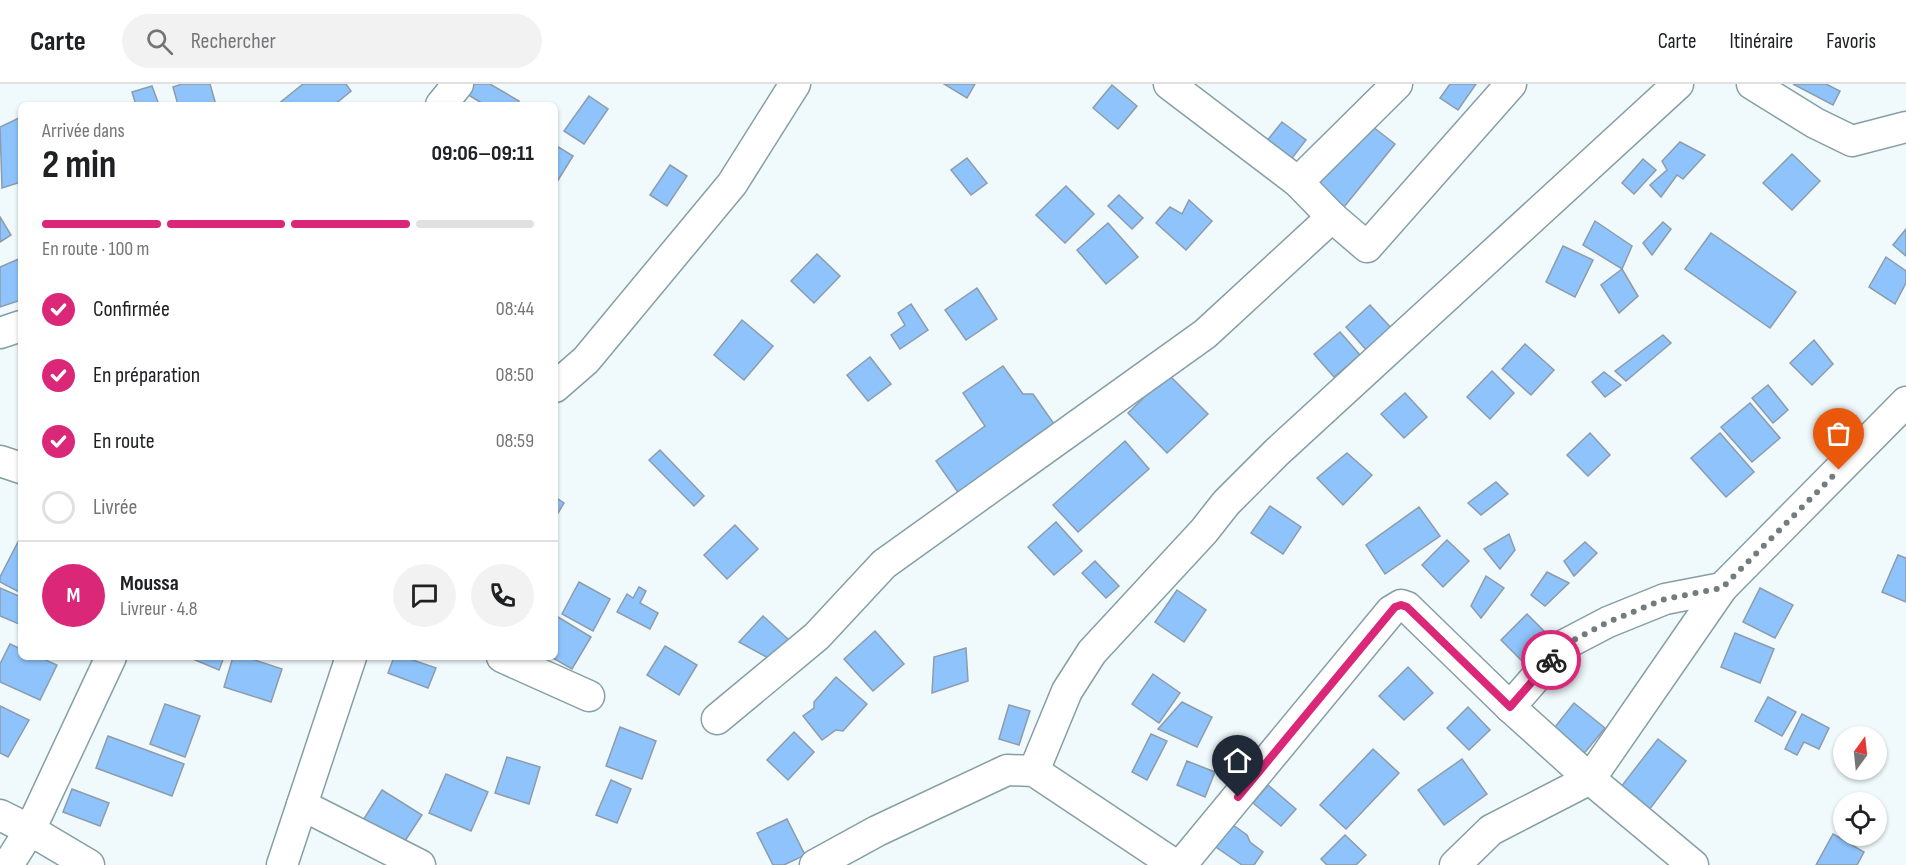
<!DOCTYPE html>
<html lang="fr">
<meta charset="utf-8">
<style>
:root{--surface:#fff;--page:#f2f2f2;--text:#202124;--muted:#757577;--line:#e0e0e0;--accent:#db2777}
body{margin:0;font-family:"Sofia Sans Condensed",sans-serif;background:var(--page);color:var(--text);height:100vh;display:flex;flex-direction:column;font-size:22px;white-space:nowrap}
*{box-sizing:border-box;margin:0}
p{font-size:20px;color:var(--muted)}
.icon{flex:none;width:33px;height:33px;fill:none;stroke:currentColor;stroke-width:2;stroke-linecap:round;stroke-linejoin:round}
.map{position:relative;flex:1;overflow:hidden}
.side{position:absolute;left:18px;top:18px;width:540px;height:558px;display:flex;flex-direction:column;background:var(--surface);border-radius:9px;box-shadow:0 2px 4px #0004}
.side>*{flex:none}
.needle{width:39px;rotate:15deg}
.tools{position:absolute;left:1833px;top:642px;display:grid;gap:12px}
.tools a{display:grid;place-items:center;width:54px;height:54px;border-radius:50%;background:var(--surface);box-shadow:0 2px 4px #0004;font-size:30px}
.pin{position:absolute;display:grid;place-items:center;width:51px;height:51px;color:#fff;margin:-62px -26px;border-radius:50% 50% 50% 0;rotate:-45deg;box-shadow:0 0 6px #0007}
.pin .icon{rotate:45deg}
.courier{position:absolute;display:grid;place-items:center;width:60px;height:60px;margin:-30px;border:4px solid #db2777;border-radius:50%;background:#fff;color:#222;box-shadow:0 2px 8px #0007}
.headline em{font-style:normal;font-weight:700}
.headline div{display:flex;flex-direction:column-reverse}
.headline{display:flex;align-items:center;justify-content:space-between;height:102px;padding:0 24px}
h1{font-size:39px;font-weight:700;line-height:45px}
.bar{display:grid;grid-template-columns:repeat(4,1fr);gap:9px 6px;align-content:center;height:72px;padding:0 24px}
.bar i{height:8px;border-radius:4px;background:var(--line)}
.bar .selected{background:var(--accent)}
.bar p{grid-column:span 4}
.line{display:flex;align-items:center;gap:15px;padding:0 24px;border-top:2px solid var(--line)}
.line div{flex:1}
.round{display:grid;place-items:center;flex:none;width:63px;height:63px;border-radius:32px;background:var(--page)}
ol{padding:0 24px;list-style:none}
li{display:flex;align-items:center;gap:18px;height:66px}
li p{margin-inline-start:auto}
li .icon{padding:6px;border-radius:50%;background:var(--accent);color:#fff;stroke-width:4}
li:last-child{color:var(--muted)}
li i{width:33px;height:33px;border:3px solid var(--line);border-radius:50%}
header{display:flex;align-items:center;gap:36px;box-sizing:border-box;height:84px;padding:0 30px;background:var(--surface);border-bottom:2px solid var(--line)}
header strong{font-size:28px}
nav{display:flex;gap:33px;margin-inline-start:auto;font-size:21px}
.search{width:420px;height:54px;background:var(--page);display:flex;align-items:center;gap:15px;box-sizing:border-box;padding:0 21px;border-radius:33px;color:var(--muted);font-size:22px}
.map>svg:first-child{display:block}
.building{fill:#8ec4fb;stroke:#8d9cac;stroke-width:1.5}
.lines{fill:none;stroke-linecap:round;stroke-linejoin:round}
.street-casing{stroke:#869fa5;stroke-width:33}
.street{stroke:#fff;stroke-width:30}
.done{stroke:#737d80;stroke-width:6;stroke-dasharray:0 10.8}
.route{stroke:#db2777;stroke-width:8}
</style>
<header>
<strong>Carte</strong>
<div class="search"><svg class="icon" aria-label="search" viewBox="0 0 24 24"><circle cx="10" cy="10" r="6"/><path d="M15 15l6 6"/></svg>Rechercher</div>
<nav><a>Carte</a><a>Itinéraire</a><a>Favoris</a></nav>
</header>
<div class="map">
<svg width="1906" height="781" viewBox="0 0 1906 781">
<rect width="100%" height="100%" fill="#f0fafd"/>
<g class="building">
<path d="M182 0H210L216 21H178L173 3Z"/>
<path d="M303 0H346L351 7 334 21H277Z"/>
<path d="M471 0H490L519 17 516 21H485L465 9Z"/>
<path d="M944 0H975L967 14Z"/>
<path d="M1450 0H1476L1458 26 1440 14Z"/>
<path d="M1793 0H1826L1840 7 1833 21Z"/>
<path d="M1112 1 1137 22 1118 45 1093 24Z"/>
<path d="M152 2 159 21H136L132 8Z"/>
<path d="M589 12 608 25 584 60 564 47Z"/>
<path d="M21 33V98L2 104 0 43Z"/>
<path d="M1282 38 1306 56 1286 82 1262 63Z"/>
<path d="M1368 39 1395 60 1344 123 1317 101Z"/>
<path d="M1680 58 1705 71 1683 95 1677 91 1661 113 1650 101 1667 86 1662 77Z"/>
<path d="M555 61 573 72 555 101Z"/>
<path d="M1792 70 1820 97 1792 126 1763 99Z"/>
<path d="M967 74 987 99 971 111 951 86Z"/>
<path d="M1643 75 1656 86 1634 110 1622 99Z"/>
<path d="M670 81 687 92 667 122 650 111Z"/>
<path d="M1066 102 1094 130 1065 159 1036 131Z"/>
<path d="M1119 111 1143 134 1132 145 1108 122Z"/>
<path d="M1189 116 1212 137 1186 166 1156 139 1170 123 1182 130Z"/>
<path d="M0 133 11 151 0 158Z"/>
<path d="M1595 137 1632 162 1622 185 1583 161Z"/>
<path d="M1663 138 1671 145 1652 171 1643 159Z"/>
<path d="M1108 139 1138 173 1106 200 1077 166Z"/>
<path d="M1906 145V172L1893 161Z"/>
<path d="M1711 149 1796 208 1770 244 1685 185Z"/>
<path d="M1563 162 1593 176 1575 213 1546 198Z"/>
<path d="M817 170 840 192 814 219 791 197Z"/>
<path d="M1886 173 1906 187V199L1895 220 1869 203Z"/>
<path d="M21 174V216L0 223V183Z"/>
<path d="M1622 185 1638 212 1619 229 1601 201Z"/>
<path d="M977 204 997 235 966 256 945 226Z"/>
<path d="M911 220 928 246 900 265 891 251 905 241 898 229Z"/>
<path d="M1370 221 1393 246 1368 268 1346 243Z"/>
<path d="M742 236 773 262 744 296 714 271Z"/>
<path d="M1340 248 1360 271 1334 293 1314 270Z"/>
<path d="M1663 251 1671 259 1626 297 1615 287Z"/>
<path d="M1814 256 1833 280 1812 301 1790 279Z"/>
<path d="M1525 260 1554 286 1531 311 1502 285Z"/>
<path d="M870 273 891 300 868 317 847 291Z"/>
<path d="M1003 282 1023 310H1033L1059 347 962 414 936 377 985 342 963 309Z"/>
<path d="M1492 287 1514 309 1490 335 1467 313Z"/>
<path d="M1604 288 1621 301 1605 313 1592 298Z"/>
<path d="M1168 290 1208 330 1167 369 1128 329Z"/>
<path d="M1768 301 1788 326 1773 339 1752 314Z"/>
<path d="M1405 309 1427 333 1404 354 1381 330Z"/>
<path d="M1750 319 1780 354 1752 378 1721 343Z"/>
<path d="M1590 349 1610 371 1588 392 1567 371Z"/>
<path d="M1720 349 1754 388 1726 413 1691 374Z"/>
<path d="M1125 357 1149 385 1078 448 1053 421Z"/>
<path d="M660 366 704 412 694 422 649 376Z"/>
<path d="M1347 369 1372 391 1343 421 1317 394Z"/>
<path d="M1496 398 1508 410 1481 431 1468 419Z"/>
<path d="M555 413 564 419 555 434Z"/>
<path d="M1270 422 1301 443 1283 470 1251 449Z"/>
<path d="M1419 423 1440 452 1385 490 1366 461Z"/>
<path d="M1056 438 1082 467 1054 491 1028 463Z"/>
<path d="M735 441 758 465 727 495 704 471Z"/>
<path d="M1509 450 1515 466 1500 485 1484 465Z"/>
<path d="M21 452V509L0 498V493Z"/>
<path d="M1447 456 1469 477 1443 503 1422 481Z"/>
<path d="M1585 458 1597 469 1574 492 1564 477Z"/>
<path d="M1898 471 1906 474V518L1882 508Z"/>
<path d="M1095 477 1119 502 1106 514 1082 489Z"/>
<path d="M1547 488 1569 499 1545 522 1531 511Z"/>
<path d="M1486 492 1504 504 1481 534 1471 522Z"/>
<path d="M579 498 610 515 593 547 562 530Z"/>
<path d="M639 503 646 507 640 519 658 529 650 545 617 528 627 510 633 514Z"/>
<path d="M0 504 21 513 19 540 0 532Z"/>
<path d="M1760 504 1793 521 1775 554 1743 538Z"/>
<path d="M1177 506 1206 526 1184 558 1155 538Z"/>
<path d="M1527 530 1552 555 1526 581 1501 556Z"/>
<path d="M763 532 790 557 772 576 739 558Z"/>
<path d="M558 533 591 553 572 585 551 573H555V538Z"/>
<path d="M875 547 904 580 873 607 844 575Z"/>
<path d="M1735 549 1774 565 1760 599 1721 583Z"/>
<path d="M10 560 21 565V573H39L57 581 40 616 0 598V580Z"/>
<path d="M665 562 697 581 679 611 647 591Z"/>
<path d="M966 564 968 597 932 609 934 573Z"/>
<path d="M188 573H224L219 586Z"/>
<path d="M233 573H246L282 585 271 618 224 603Z"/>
<path d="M394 573H404L436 584 428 604 388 589Z"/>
<path d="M1408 583 1433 609 1404 636 1379 612Z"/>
<path d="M1153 590 1180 609 1159 639 1132 620Z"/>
<path d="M836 593 867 620 843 647 836 646 822 656 803 632 814 624V618Z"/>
<path d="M1768 613 1796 628 1782 652 1755 637Z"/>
<path d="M1182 618 1212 633 1197 663 1158 645Z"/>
<path d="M1574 619 1605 644 1582 672 1551 648Z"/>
<path d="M165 620 200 632 185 673 150 660Z"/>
<path d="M1009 621 1030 627 1019 661 999 655Z"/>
<path d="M0 622 29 636 8 673 0 669Z"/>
<path d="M1468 623 1490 646 1469 666 1447 644Z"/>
<path d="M1802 630 1829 644 1819 665 1804 658 1797 671 1785 665Z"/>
<path d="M620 643 656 657 642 695 606 682Z"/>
<path d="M794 648 814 668 788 696 767 676Z"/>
<path d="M1151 650 1167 657 1147 696 1132 688Z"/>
<path d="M108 652 184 680 172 712 96 684Z"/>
<path d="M1658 655 1686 677 1646 730 1617 708Z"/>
<path d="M1373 665 1399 689 1346 745 1320 721Z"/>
<path d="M507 673 540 683 529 720 495 709Z"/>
<path d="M1462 675 1487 710 1444 741 1418 706Z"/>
<path d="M1187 677 1215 688 1205 713 1177 701Z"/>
<path d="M446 690 488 708 471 747 429 729Z"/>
<path d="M611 696 631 705 617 739 596 731Z"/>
<path d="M1268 701 1296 725 1281 742 1253 719Z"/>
<path d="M72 705 109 719 100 742 63 728Z"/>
<path d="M382 706 422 731 399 766 360 741Z"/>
<path d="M787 735 805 771 784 781H773L757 749Z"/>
<path d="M1226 736 1247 751 1250 758 1263 768 1254 781H1242L1210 759Z"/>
<path d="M1833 750 1864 768 1857 781H1816Z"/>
<path d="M1345 751 1366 771 1356 781H1327L1321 775Z"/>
</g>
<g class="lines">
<g class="street-casing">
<g id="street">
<path d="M1169 0 1298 98 1332 133 1367 163 1511 0"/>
<path d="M1752 0 1815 39 1852 57 1906 43"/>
<path d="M441 21 458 0"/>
<path d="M1298 98 1397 0"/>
<path d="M0 249 21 242"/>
<path d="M555 303 586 276 732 100 795 0"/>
<path d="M0 377 21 384"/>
<path d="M502 573 589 612"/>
<path d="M1510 623 1564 561 1608 538 1665 515 1722 504"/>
<path d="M717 635 817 552 884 480 1205 250 1332 133"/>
<path d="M1034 687 1067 607 1092 568 1204 447 1226 419 1277 368 1678 0"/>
<path d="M302 721 420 781"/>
<path d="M0 731 30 746 89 781"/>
<path d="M8 781 30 746 111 573"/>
<path d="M282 781 351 573"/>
<path d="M815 781 877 747 1007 686 1034 687 1175 781"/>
<path d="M1181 781 1391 527 1401 521 1407 523 1510 623 1590 695 1693 781"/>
<path d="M1455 781 1491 746 1590 695 1722 504 1906 318"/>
</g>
</g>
<use href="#street" class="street"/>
</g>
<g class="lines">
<path class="done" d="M1551 576 1564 561 1608 538 1665 515 1722 504 1839 386"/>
<path class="route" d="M1238 713 1395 523 1401 521 1407 523 1510 623 1551 576"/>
</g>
</svg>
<div class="tools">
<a><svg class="needle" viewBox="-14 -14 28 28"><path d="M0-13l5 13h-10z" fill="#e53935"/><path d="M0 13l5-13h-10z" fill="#757577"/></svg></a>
<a><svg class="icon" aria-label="locate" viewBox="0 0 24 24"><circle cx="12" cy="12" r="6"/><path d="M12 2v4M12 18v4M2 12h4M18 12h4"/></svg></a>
</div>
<div class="pin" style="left:1839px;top:386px;background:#ea580c"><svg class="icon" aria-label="bag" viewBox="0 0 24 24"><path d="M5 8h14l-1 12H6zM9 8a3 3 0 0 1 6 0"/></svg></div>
<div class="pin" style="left:1238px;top:713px;background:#1f2937"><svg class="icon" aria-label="home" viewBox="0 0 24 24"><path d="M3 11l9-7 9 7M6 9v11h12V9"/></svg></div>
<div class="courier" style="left:1551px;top:576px"><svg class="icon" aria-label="bike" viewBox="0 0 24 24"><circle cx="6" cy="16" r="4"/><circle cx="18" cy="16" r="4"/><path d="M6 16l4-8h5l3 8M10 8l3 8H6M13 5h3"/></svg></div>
<section class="side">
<div class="headline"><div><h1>2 min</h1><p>Arrivée dans</p></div><em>09:06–09:11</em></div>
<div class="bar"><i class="selected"></i><i class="selected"></i><i class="selected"></i><i></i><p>En route · 100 m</p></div>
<ol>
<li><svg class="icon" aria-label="check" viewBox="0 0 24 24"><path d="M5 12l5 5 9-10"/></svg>Confirmée<p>08:44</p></li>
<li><svg class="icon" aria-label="check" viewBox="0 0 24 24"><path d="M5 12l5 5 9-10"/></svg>En préparation<p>08:50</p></li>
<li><svg class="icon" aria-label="check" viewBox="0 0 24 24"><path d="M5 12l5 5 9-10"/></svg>En route<p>08:59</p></li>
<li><i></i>Livrée</li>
</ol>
<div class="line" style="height:108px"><b class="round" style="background:var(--accent);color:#fff">M</b><div><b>Moussa</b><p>Livreur · 4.8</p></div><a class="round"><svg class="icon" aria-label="chat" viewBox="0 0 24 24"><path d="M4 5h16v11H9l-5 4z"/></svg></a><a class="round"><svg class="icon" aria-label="phone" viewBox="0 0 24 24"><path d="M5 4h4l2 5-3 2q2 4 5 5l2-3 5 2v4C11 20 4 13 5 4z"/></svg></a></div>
</section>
</div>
